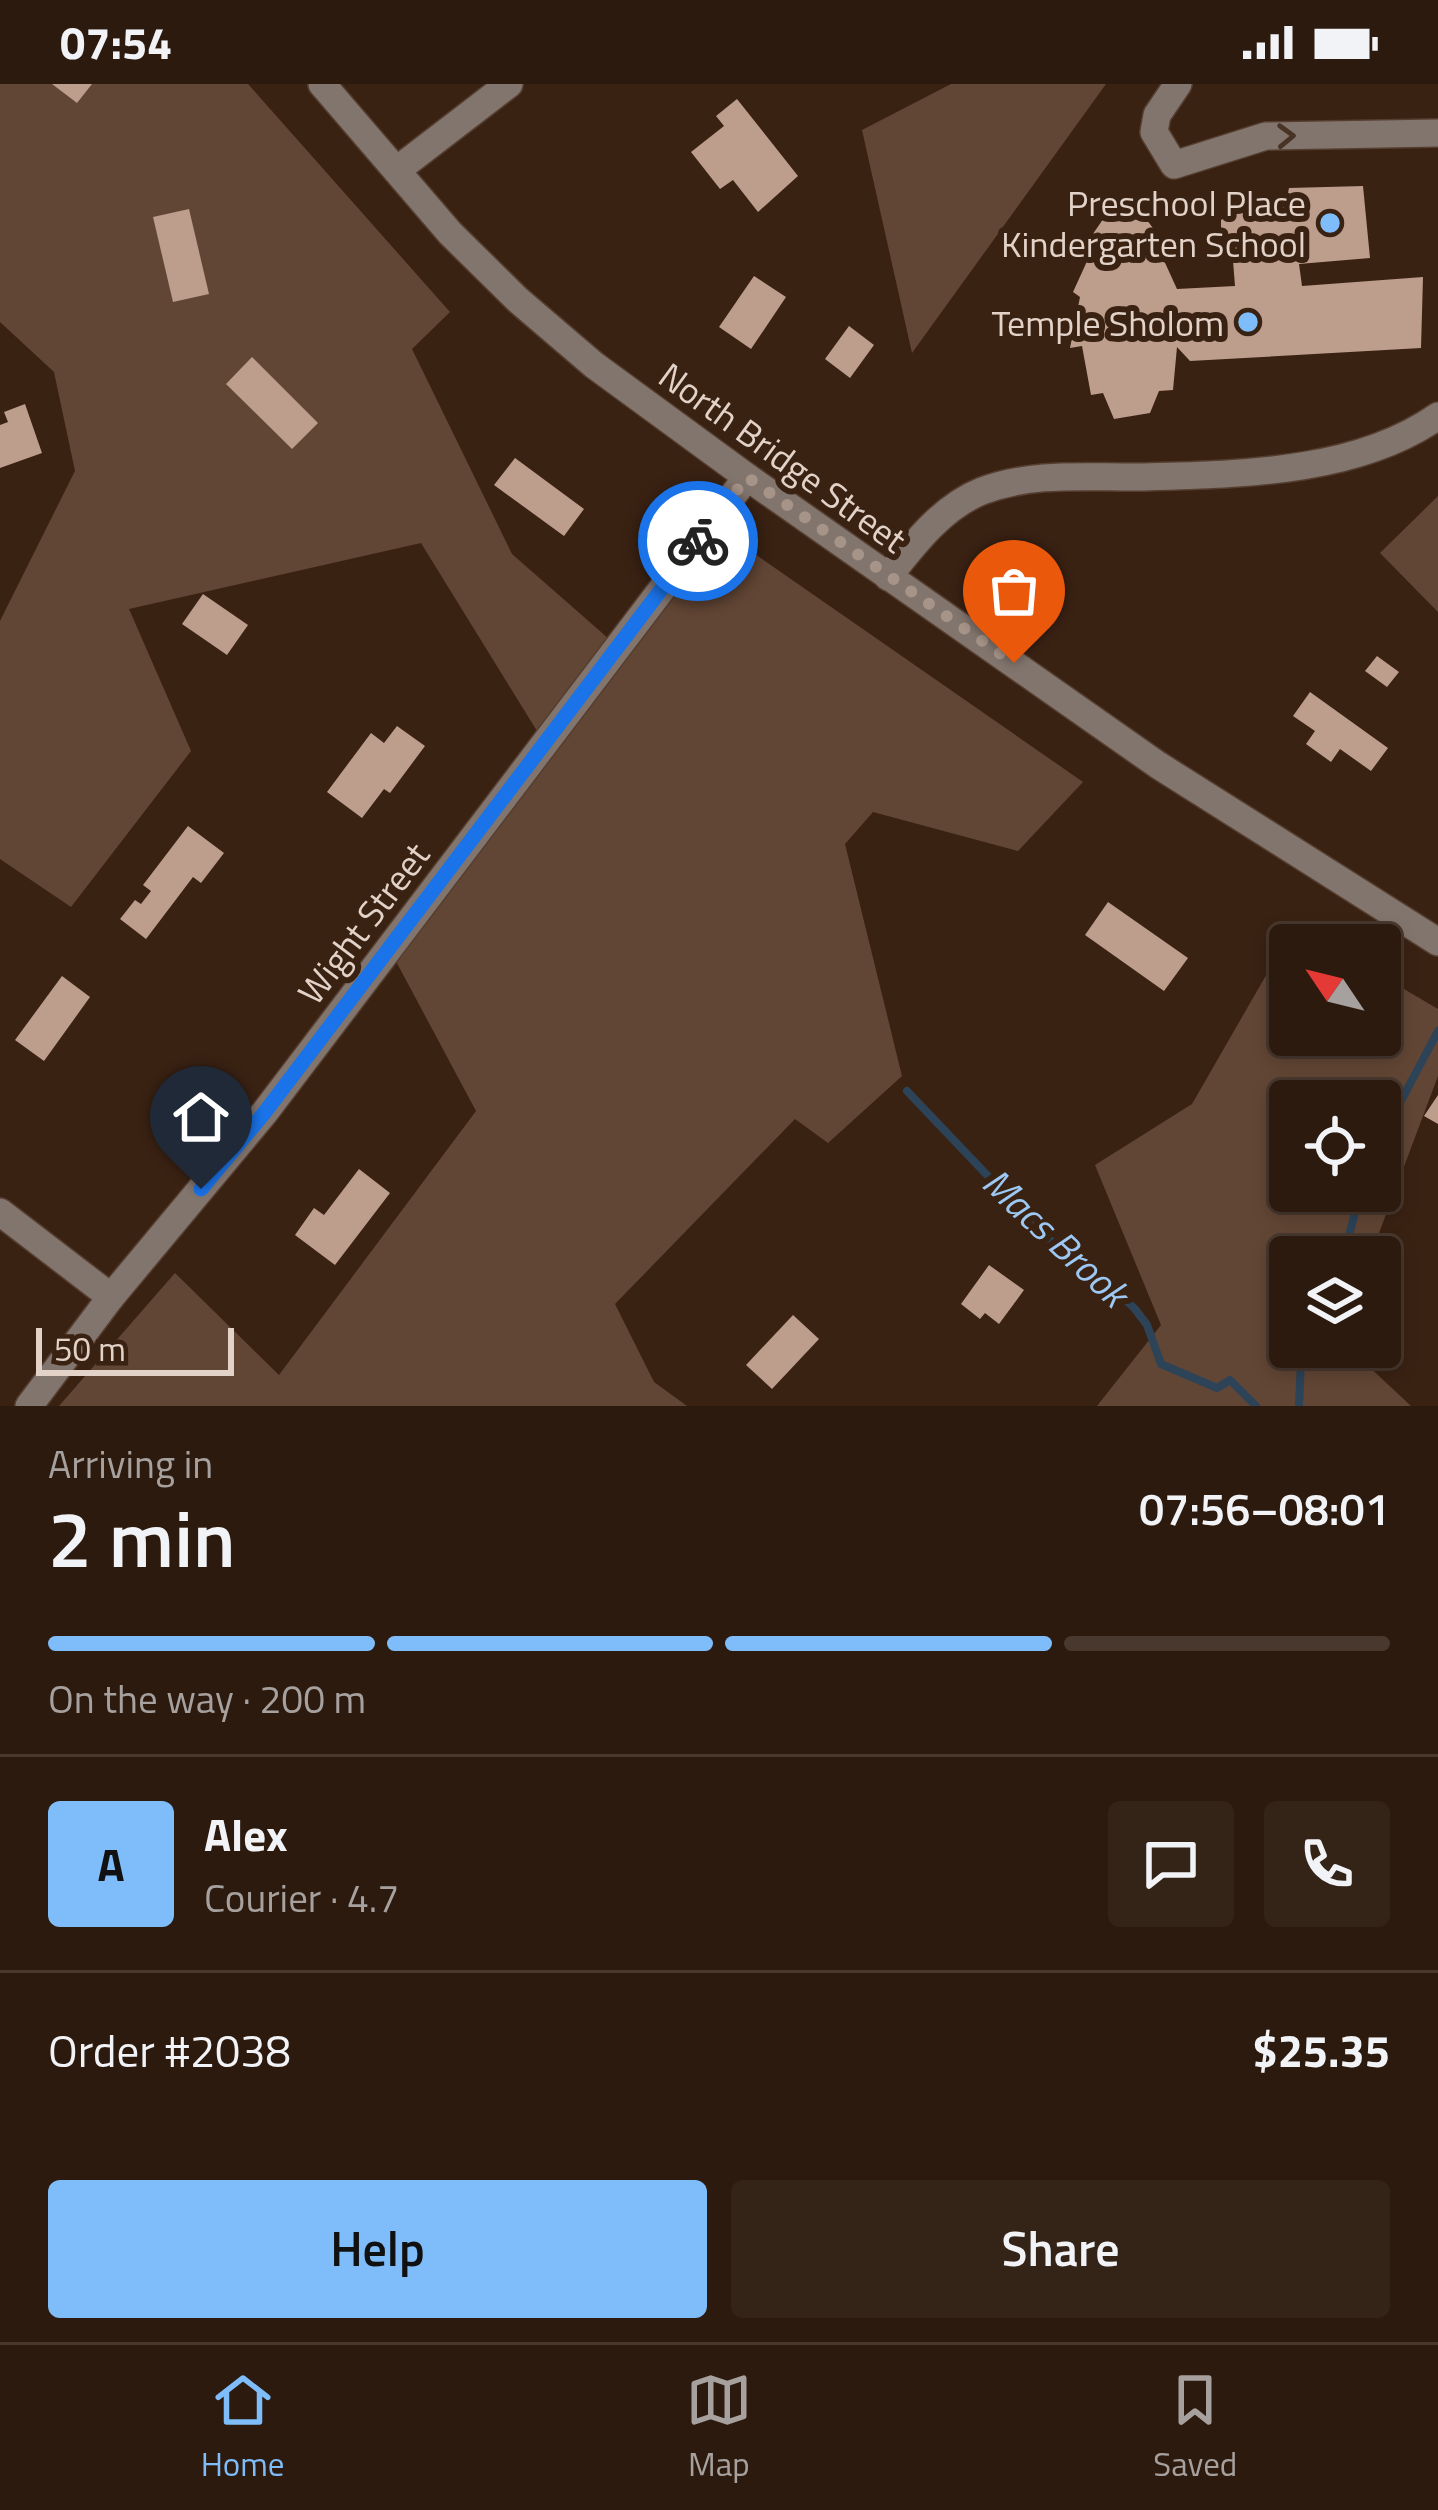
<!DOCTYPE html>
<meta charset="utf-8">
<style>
:root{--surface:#2c1a0e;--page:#342317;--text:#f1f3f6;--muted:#a6a19e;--line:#48382e;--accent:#7ebdf9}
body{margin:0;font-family:"Titillium Web",sans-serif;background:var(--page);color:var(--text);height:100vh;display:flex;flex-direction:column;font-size:45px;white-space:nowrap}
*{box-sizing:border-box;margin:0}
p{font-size:39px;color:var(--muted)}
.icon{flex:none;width:66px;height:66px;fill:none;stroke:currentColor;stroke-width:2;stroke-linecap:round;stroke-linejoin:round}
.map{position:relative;height:1322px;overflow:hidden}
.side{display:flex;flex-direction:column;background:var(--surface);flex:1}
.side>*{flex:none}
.needle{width:78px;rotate:305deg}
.controls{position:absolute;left:1269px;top:840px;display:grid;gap:24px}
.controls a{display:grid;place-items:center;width:132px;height:132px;border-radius:12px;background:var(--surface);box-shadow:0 6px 18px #0003,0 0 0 3px var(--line);font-size:60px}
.scale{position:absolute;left:36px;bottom:30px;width:198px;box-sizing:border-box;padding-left:12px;border:6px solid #e2d2c8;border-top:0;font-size:33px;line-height:42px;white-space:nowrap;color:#e2d2c8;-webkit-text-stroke:9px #3a2213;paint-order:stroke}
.pin{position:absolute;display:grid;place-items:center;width:102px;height:102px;color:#fff;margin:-123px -51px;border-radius:50% 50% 50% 0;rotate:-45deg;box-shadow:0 0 12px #0007}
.pin .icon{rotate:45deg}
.courier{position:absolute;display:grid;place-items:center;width:120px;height:120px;margin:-60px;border:9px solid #1a73e8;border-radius:50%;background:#fff;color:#222;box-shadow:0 3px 15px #0007}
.head em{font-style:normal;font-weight:600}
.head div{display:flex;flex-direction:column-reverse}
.head{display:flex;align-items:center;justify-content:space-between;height:204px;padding:0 48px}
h1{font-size:78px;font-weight:600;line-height:90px}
.bar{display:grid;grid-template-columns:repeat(4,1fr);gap:18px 12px;align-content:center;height:144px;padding:0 48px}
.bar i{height:15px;border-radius:9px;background:var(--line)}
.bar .current{background:var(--accent)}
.bar p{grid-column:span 4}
.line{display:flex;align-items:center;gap:30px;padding:0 48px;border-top:3px solid var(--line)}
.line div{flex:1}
.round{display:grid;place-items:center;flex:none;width:126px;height:126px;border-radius:12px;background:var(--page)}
.cta{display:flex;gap:24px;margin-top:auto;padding:24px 48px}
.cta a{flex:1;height:138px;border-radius:12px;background:var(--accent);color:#111;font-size:48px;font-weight:600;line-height:138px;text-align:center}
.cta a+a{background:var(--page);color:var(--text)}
.status{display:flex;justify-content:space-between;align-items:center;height:84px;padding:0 60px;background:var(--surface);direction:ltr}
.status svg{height:33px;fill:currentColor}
.dock{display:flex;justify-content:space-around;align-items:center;height:168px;border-top:3px solid var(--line);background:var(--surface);font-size:33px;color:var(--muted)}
.dock a{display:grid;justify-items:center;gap:6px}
.dock .current{color:var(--accent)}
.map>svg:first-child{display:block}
.forest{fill:#624635;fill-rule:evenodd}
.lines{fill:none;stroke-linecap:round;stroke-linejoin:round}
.stream{stroke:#2c4358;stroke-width:8}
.building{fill:#bd9d8b}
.minor-casing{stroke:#553e30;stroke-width:30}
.minor{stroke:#82756d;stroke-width:27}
.oneway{stroke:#483325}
.done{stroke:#a79489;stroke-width:12;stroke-dasharray:0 21.6}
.route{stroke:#1a73e8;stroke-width:15}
.poi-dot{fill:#7ebdf9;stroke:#3a2213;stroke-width:4.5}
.labels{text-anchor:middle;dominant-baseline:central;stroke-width:12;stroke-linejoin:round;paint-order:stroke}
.poi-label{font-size:36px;fill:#e2d2c8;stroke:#3a2213;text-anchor:end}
.street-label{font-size:36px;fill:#e2d2c8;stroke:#3a2213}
.water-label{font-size:39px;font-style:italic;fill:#9cc8f3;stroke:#3a2213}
</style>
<div class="status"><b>07:54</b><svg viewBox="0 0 49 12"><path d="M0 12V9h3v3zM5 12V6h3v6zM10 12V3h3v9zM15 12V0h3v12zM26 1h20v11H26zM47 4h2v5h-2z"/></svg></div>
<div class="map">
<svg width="1438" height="1322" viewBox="0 0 1438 1322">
<rect width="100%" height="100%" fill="#3a2213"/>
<g class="forest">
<path d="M0 0H248L450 228 412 265 512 470 625 569 716 443 1083 698 1018 767 873 728 845 760 902 992 828 1059 795 1035 615 1220 654 1298 687 1322H59L175 1189 279 1291 476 1027 391 868 550 668 421 459 129 525 191 667 71 823 0 775V537L75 387 54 288 0 238Z"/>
<path d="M951 0H1106L912 269 862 46Z"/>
<path d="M1438 412V528L1380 469Z"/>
<path d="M1295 841 1329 861H1290V951H1380V891L1438 925V992L1370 1173H1290V1263H1348L1411 1322H1097L1161 1241 1095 1081 1192 1020ZM1290 1017H1380V1107H1290Z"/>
</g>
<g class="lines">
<g class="stream">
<path d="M907 1007 1048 1155 1091 1182 1135 1225 1147 1241 1161 1280 1217 1304 1230 1296 1256 1322"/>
<path d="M1380 1083 1390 1073 1393 1032 1438 947"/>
<path d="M1343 1173 1361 1107"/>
<path d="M1299 1322 1301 1277 1306 1263"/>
</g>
</g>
<g class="building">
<path d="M52 0H92L77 19Z"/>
<path d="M737 15 798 92 758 128 733 96 720 105 691 68 724 42 716 32Z"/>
<path d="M1363 102 1370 174 1299 180 1302 202 1423 193 1421 264 1190 277 1177 263 1173 306 1159 307 1150 329 1114 335 1103 309 1091 311 1082 262 1070 264 1080 213 1073 208 1094 162 1084 163 1110 125 1137 123 1162 156 1156 159 1177 205 1235 202 1233 177 1221 169V136L1247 121 1285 123 1289 104Z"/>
<path d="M189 125 209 210 173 218 153 133Z"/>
<path d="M754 192 786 213 751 265 719 243Z"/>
<path d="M849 242 874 261 850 294 825 275Z"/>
<path d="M252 273 318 339 292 365 226 300Z"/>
<path d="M25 320 42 369 0 384V341L8 338 4 328Z"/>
<path d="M515 374 584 425 564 452 494 401Z"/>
<path d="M203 510 248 541 227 571 182 540Z"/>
<path d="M1377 572 1399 588 1387 603 1365 587Z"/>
<path d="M1310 608 1388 664 1371 687 1340 665 1331 678 1306 660 1315 647 1293 632Z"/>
<path d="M397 642 425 662 390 709 384 705 362 734 327 708 371 649 384 659Z"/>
<path d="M188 742 224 769 201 799 193 793 146 855 120 835 135 816 141 820 151 807 143 801Z"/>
<path d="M1108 818 1188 874 1164 907 1085 851Z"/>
<path d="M62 892 90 913 44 977 15 956Z"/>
<path d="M1438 1011V1040L1424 1032Z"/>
<path d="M359 1085 390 1109 335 1181 295 1151 314 1124 324 1131Z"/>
<path d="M989 1181 1024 1206 999 1240 985 1229 980 1235 961 1220Z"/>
<path d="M793 1231 819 1255 772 1305 746 1281Z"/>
</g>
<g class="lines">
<g class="minor-casing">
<g id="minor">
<path d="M322 0 450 149 518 216 594 281 747 393 1158 681 1438 858"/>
<path d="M1178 0 1157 31 1154 48 1174 81 1266 52 1438 49"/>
<path d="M397 86 509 0"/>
<path d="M888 493C914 460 942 423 982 407 1035 387 1090 394 1145 393 1241 390 1357 389 1438 332"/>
<path d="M0 1128 111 1213"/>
<path d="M29 1322 111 1213 265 1028 747 393"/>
</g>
</g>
<use href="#minor" class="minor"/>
</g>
<defs><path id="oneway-chevron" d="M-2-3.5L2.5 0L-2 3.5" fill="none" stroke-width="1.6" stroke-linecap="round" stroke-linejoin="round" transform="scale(3)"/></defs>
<use class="oneway" href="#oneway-chevron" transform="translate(1286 52) rotate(-2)"/>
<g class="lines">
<path class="done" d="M698 457 747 393 1014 579"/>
<path class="route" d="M201 1105 265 1028 698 457"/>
</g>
<g class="poi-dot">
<circle cx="1330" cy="139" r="12"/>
<circle cx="1248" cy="238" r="12"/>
</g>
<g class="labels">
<g class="poi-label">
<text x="1306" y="118">Preschool Place<tspan x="1306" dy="41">Kindergarten School</tspan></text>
<text x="1224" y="238">Temple Sholom</text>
</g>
<g class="street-label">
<text transform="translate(783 373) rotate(36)">North Bridge Street</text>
<text transform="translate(363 839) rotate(-53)">Wight Street</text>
</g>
<g class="water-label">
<text transform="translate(1056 1153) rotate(43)">Macs Brook</text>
</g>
</g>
</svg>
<div class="controls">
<a><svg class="needle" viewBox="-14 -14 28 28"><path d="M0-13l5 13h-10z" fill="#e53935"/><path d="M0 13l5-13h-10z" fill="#a6a19e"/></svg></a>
<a><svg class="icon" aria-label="locate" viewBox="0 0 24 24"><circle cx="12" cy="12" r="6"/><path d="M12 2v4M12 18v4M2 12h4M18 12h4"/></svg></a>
<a><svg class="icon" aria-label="layers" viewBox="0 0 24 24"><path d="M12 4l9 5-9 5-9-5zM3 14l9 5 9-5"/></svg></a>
</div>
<div class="scale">50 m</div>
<div class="pin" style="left:1014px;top:579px;background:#ea580c"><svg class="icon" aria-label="bag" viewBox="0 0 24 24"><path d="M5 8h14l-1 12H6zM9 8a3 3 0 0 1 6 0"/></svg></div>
<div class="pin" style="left:201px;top:1105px;background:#1f2937"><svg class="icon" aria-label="home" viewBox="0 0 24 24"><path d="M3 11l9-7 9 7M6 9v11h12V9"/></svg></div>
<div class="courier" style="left:698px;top:457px"><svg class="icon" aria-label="bike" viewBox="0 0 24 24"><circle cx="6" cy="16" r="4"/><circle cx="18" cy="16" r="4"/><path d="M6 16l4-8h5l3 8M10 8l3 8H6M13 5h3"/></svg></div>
</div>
<section class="side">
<div class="head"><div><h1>2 min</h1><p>Arriving in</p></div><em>07:56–08:01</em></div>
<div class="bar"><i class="current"></i><i class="current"></i><i class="current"></i><i></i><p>On the way · 200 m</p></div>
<div class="line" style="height:216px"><b class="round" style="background:var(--accent);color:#111">A</b><div><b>Alex</b><p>Courier · 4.7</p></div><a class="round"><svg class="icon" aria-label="chat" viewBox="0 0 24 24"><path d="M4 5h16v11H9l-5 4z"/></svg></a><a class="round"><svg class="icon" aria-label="phone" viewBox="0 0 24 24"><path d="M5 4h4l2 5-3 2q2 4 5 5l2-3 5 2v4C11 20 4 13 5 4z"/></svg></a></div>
<div class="line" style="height:156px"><div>Order #2038</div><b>$25.35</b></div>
<div class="cta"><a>Help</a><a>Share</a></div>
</section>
<nav class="dock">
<a class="current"><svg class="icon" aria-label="home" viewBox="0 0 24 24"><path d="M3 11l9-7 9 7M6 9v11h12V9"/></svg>Home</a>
<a><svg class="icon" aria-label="map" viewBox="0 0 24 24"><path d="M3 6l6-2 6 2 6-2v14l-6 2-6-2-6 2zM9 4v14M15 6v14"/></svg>Map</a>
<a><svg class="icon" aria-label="saved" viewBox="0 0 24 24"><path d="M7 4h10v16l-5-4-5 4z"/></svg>Saved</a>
</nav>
